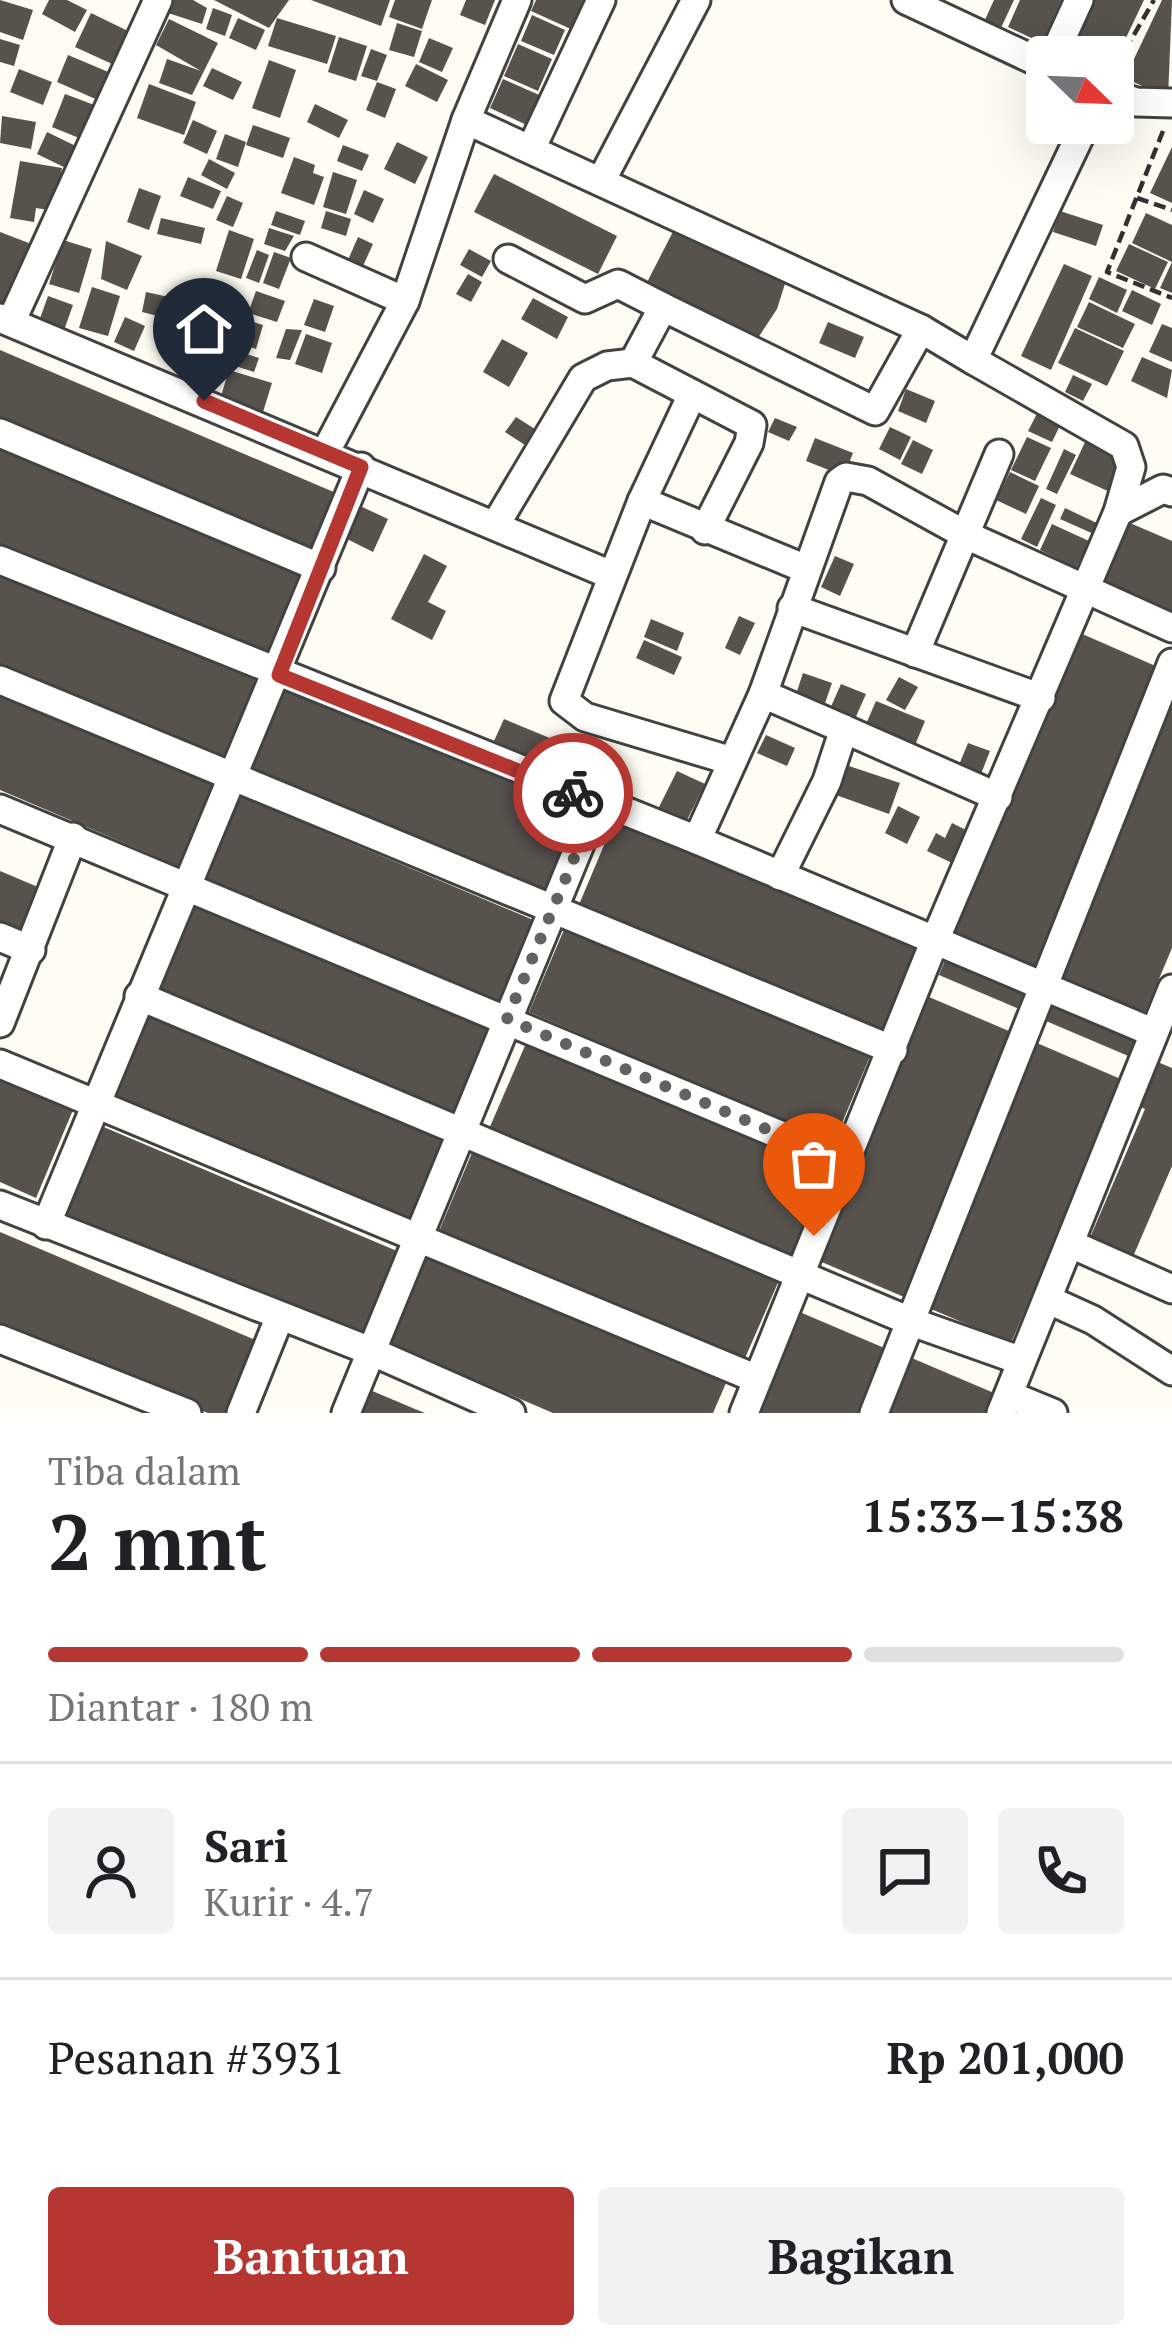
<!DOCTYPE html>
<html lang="id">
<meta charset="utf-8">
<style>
:root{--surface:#fff;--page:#f2f2f2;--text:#202124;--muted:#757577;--line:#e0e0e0;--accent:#b63631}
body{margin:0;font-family:"PT Serif",serif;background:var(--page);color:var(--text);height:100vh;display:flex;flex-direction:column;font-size:45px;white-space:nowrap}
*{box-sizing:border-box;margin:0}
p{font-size:39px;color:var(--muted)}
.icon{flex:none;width:66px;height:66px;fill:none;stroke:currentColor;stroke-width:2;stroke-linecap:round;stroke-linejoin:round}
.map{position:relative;height:1413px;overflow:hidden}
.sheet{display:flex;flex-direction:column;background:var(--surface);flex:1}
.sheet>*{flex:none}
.needle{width:78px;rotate:113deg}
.tools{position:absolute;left:1026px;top:36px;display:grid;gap:24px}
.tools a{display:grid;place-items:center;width:108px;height:108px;border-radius:12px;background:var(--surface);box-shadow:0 12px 48px #0002;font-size:60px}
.pin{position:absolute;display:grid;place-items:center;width:102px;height:102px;color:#fff;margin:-123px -51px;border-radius:50% 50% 50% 0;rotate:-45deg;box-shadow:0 0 12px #0007}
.pin .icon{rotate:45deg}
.courier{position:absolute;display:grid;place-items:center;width:120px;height:120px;margin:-60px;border:9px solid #b63631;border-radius:50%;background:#fff;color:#222;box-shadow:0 3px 15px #0007}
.headline em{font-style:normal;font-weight:600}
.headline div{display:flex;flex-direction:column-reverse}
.headline{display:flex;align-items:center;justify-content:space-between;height:204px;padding:0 48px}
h1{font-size:78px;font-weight:600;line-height:90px}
.bar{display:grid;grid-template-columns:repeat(4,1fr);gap:18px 12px;align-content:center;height:144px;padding:0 48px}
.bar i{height:15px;border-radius:9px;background:var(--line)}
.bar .selected{background:var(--accent)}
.bar p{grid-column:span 4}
.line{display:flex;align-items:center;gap:30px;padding:0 48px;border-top:3px solid var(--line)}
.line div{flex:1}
.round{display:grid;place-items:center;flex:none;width:126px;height:126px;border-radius:12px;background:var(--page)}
.cta{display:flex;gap:24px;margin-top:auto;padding:24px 48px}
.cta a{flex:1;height:138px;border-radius:12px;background:var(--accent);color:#fff;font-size:48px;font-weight:600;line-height:138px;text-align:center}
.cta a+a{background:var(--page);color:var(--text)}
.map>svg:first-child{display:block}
.building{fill:#57524c}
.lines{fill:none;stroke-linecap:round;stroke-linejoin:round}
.street-casing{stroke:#424242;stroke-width:33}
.path{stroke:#313131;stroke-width:4.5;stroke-dasharray:12 6;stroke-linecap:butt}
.street{stroke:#fff;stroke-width:27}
.done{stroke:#63625f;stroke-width:12;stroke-dasharray:0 21.6}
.route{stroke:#b63631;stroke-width:15}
</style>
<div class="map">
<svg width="1172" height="1413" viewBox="0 0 1172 1413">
<rect width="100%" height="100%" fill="#fefdf3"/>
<g class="building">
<path d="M0 0 33 10 23 40 0 32Z"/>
<path d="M49 0H67L87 10 75 32 42 14Z"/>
<path d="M172 0H193L207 8 202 24 168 13Z"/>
<path d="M214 0H289L269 28Z"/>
<path d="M311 0H390L381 26Z"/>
<path d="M395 0H432L422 29 389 17Z"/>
<path d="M466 0H495L485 25 460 15Z"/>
<path d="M536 0H586L573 30 531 11Z"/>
<path d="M994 0H1014L1000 30 984 22Z"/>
<path d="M1020 0H1061L1042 43 1008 27Z"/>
<path d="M1091 0H1144L1113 65V57H1081L1068 50Z"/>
<path d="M1162 0H1172L1168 98 1125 78Z"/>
<path d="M213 8 232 15 225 36 206 29Z"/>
<path d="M91 13 128 31 112 64 75 47Z"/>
<path d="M532 15 565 30 554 55 521 41Z"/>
<path d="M238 18 265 30 256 50 229 38Z"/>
<path d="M277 18 336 36 327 64 268 46Z"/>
<path d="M169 19 218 43 192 95 159 83 167 59 201 71 156 45Z"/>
<path d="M397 23 422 31 414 57 389 50Z"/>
<path d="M339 37 367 46 356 81 328 72Z"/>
<path d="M429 38 453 48 442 72 419 62Z"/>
<path d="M0 39 20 45 14 66 0 62Z"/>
<path d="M518 44 552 59 538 91 504 76Z"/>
<path d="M371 49 387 55 377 81 361 76Z"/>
<path d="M68 55 113 74 100 101 57 82Z"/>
<path d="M269 60 296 70 280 118 252 108Z"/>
<path d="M416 64 448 80 437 102 405 86Z"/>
<path d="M212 68 242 82 233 100 203 86Z"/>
<path d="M19 69 52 82 43 105 10 92Z"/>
<path d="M503 79 546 98 533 128 490 108Z"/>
<path d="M377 82 396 89 385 118 366 110Z"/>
<path d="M149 84 196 102 184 135 137 118Z"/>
<path d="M65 94 97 106 84 140 52 127Z"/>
<path d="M315 104 348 120 339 138 307 122Z"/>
<path d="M2 116 36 122 31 149 0 143Z"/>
<path d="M193 120 217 131 207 154 183 143Z"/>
<path d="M253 125 290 138 283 158 246 145Z"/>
<path d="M47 132 82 149 72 171 37 154Z"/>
<path d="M225 134 246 142 238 167 216 159Z"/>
<path d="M397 142 428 157 415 184 384 169Z"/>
<path d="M343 145 369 155 362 171 337 161Z"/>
<path d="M1172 147V203L1150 193Z"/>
<path d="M294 157 315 165 313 173 324 177 314 205 281 193Z"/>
<path d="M209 159 235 173 227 189 201 175Z"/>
<path d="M20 161 62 168 55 211 36 208 34 222 10 218Z"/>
<path d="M333 172 357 180 346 214 323 207Z"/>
<path d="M494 174 617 236 598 274 474 212Z"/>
<path d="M188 177 221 191 213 209 180 196Z"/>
<path d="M139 188 161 196 149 230 127 222Z"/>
<path d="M364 190 384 199 373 223 354 214Z"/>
<path d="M227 196 243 203 233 227 216 220Z"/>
<path d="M276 211 305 221 300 235 271 225Z"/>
<path d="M326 211 351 219 346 236 321 228Z"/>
<path d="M1060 211 1103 225 1096 246 1053 232Z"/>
<path d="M1146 213 1172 225V293L1160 288 1172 262 1132 243Z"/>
<path d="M161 218 205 228 201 244 157 234Z"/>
<path d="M679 220 789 271 777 309 754 344 642 292Z"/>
<path d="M269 228 294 236 285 251 264 244Z"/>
<path d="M229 230 254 239 241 279 216 271Z"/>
<path d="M0 232 34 245 10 312 0 309Z"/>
<path d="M358 237 373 244 363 266 348 260Z"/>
<path d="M63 240 92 249 79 293 49 284Z"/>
<path d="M106 241 142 256 127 290 101 279Z"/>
<path d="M1129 244 1168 262 1155 289 1116 271Z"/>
<path d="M469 249 491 261 482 277 460 265Z"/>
<path d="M257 250 269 255 259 283 246 278Z"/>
<path d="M274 252 291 258 279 289 263 283Z"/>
<path d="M1064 264 1092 276 1051 370 1021 356Z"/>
<path d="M468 274 482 282 471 302 456 294Z"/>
<path d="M1099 277 1127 290 1117 313 1089 299Z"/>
<path d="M92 287 120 296 108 336 79 328Z"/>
<path d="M1132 290 1161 304 1152 325 1122 311Z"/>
<path d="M256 291 285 301 277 322 248 313Z"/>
<path d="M146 292 182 300 177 321 142 312Z"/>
<path d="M48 296 73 305 63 333 38 324Z"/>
<path d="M533 298 568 317 557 339 521 319Z"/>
<path d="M314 299 334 306 325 332 304 325Z"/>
<path d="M1089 302 1135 324 1123 348 1077 327Z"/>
<path d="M216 305 240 314 230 341 206 332Z"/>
<path d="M125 317 145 326 134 351 114 342Z"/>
<path d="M243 319 263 325 256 349 235 342Z"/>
<path d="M828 322 864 337 855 358 819 343Z"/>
<path d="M178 324 192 327 183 361 168 357Z"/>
<path d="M1162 324 1172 328V362L1149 352Z"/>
<path d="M1075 328 1124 351 1107 386 1058 363Z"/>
<path d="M286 329 302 330 290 360 276 358Z"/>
<path d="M306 334 332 343 322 373 295 364Z"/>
<path d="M502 339 528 353 509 387 483 372Z"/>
<path d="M231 349 259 358 254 372 226 363Z"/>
<path d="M0 350 336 493 310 555 0 427Z"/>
<path d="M1142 357 1172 370 1167 398 1131 381Z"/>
<path d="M229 370 272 383 263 412 220 399Z"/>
<path d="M1073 375 1092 384 1083 401 1065 392Z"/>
<path d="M906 389 935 401 926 423 898 411Z"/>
<path d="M1042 404 1065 415 1052 442 1028 431Z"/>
<path d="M516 417 538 431 528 447 505 432Z"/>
<path d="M775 418 797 427 789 441 768 432Z"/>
<path d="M890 427 911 437 900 460 879 449Z"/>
<path d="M1027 437 1051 448 1035 481 1011 470Z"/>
<path d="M815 438 853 453 844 476 806 461Z"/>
<path d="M913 440 933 450 922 474 901 464Z"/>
<path d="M1086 440 1125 458 1110 492 1070 474Z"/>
<path d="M0 441 311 573 273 661 0 545Z"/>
<path d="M1064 449 1076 455 1057 494 1046 489Z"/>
<path d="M1010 472 1039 486 1026 514 996 500Z"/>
<path d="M1041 498 1056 505 1037 547 1021 539Z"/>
<path d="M358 505 388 519 373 552 343 537Z"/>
<path d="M1065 508 1101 525 1096 535 1060 519Z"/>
<path d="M1130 523 1172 541V621L1102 590Z"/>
<path d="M1052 524 1089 541 1076 568 1040 550Z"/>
<path d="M424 554 447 566 428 602 446 611 432 640 391 619Z"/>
<path d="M835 556 854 564 840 596 821 587Z"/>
<path d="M0 567 261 678 224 766 0 670Z"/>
<path d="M739 616 755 623 740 655 725 648Z"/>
<path d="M651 619 684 633 677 651 644 637Z"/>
<path d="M1080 633 1167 671 1036 978 949 940Z"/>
<path d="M644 640 682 657 674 675 636 658Z"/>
<path d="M803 673 832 683 823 709 794 700Z"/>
<path d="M899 677 918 687 905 710 886 700Z"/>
<path d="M276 683 582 812 544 900 239 771Z"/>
<path d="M841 684 866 694 854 721 829 711Z"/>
<path d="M0 687 222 781 185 869 0 790Z"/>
<path d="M876 701 925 721 915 745 866 724Z"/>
<path d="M1172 707V948L1140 1024 1053 987Z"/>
<path d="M504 719 557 741 547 764 494 741Z"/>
<path d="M766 735 795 748 787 766 757 753Z"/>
<path d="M968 743 990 751 981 774 959 765Z"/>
<path d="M846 765 900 783 889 814 836 795Z"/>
<path d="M677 771 705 784 686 822 658 809Z"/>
<path d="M240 796 545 925 508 1013 202 883Z"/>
<path d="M898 806 920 817 907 844 885 833Z"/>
<path d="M615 819 920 948 883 1036 578 907Z"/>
<path d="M952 823 968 831 952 863 927 851 936 833 945 838Z"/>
<path d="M0 871 45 890 27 937 0 928Z"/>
<path d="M190 900 495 1030 458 1118 152 988Z"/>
<path d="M566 925 871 1054 834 1142 529 1012Z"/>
<path d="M948 953 1035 990 1026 1012 939 975Z"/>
<path d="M929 997 1016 1034 904 1297 817 1260Z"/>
<path d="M1055 999 1142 1036 1133 1058 1046 1021Z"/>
<path d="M150 1011 456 1141 418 1229 113 1099Z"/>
<path d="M527 1041 832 1171 794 1259 489 1129Z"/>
<path d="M1037 1043 1123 1080 1011 1343 924 1306Z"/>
<path d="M1148 1058 1172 1068V1166L1132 1259 1089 1240 1145 1109 1129 1102Z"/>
<path d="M0 1079 73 1110 36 1198 0 1182Z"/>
<path d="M99 1125 404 1254 367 1342 62 1212Z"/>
<path d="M474 1148 780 1278 742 1365 437 1236Z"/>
<path d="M0 1232 260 1342 228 1413H208L0 1335Z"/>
<path d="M421 1253 726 1383 713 1413H553L384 1341Z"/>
<path d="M802 1313 889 1350 862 1413H759Z"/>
<path d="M907 1356 994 1393 986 1413H883Z"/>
<path d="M370 1390 415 1409 425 1413H361Z"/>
</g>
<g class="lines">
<g class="street-casing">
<g id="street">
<path d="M517 0 466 120 921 329 973 360 1086 123"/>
<path d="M906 0 1047 66"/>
<path d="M1053 57 1079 0"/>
<path d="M1113 94 1136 102 1172 103"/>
<path d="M532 147 601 0"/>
<path d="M601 181 696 0"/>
<path d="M306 257 405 301"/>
<path d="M508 259 585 299 618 284 663 307"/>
<path d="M0 318 611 575"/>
<path d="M11 322 158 0"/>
<path d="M633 363 663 307 875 411 921 329"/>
<path d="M691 397 642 501 564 701 585 717 732 761"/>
<path d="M0 433 321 568"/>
<path d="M326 451 405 301 466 120"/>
<path d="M642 501 806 569"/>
<path d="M1118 512 1163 489 1172 492"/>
<path d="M496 524 583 378 607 366 633 363 752 425 749 443 705 530"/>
<path d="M0 560 697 840 1152 1032"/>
<path d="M792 608 1041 698"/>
<path d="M915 653 999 454"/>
<path d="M0 680 893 1050"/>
<path d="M763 694 844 729 827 781 780 876"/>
<path d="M844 729 998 797"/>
<path d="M0 809 845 1162"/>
<path d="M697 840 763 694 839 482 846 477 868 481 966 535 1172 628"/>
<path d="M0 937 31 950"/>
<path d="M139 996 912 1322 1019 1360"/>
<path d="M0 1023 73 837"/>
<path d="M0 1064 757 1379"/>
<path d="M0 1205 373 1352 511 1413"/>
<path d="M46 1225 361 467"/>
<path d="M1071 1244 1172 1289"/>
<path d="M1049 1300 1093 1320 1172 1371"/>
<path d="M0 1339 187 1413"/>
<path d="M1009 1395 1053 1413"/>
<path d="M241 1413 280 1316"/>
<path d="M346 1413 597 803"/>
<path d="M744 1413 935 940 1118 512 1131 467 1124 446 973 360"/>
<path d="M874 1413 1172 663"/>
<path d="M1001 1413 1172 989"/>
</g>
</g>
<g class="path">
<path d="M1116 66 1154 0"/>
<path d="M1163 131 1107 272 1172 298"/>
<path d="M1137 198 1172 210"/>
</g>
<use href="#street" class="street"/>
</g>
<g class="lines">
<path class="done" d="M573 793 597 803 507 1019 844 1162 814 1236"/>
<path class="route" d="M204 401 361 467 279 675 573 793"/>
</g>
</svg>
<div class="tools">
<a><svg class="needle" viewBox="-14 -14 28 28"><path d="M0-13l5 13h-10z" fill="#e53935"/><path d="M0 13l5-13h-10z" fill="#757577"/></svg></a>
</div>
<div class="pin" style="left:814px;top:1236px;background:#ea580c"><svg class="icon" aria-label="bag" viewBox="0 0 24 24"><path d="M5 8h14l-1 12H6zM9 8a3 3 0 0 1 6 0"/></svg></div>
<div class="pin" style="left:204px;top:401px;background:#1f2937"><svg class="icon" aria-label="home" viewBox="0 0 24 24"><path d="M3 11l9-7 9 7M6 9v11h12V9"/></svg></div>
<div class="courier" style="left:573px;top:793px"><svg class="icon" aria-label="bike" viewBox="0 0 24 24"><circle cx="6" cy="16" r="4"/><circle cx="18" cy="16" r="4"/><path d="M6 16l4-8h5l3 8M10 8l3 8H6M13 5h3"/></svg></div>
</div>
<section class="sheet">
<div class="headline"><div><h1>2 mnt</h1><p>Tiba dalam</p></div><em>15:33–15:38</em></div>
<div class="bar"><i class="selected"></i><i class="selected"></i><i class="selected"></i><i></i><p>Diantar · 180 m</p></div>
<div class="line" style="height:216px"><a class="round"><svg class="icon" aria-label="person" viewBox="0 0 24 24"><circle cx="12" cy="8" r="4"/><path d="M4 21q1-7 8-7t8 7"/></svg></a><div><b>Sari</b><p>Kurir · 4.7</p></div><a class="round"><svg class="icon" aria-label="chat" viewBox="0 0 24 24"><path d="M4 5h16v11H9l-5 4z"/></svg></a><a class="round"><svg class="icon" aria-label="phone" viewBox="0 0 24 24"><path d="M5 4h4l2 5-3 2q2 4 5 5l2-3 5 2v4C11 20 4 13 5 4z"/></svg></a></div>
<div class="line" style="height:156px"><div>Pesanan #3931</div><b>Rp 201,000</b></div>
<div class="cta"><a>Bantuan</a><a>Bagikan</a></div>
</section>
